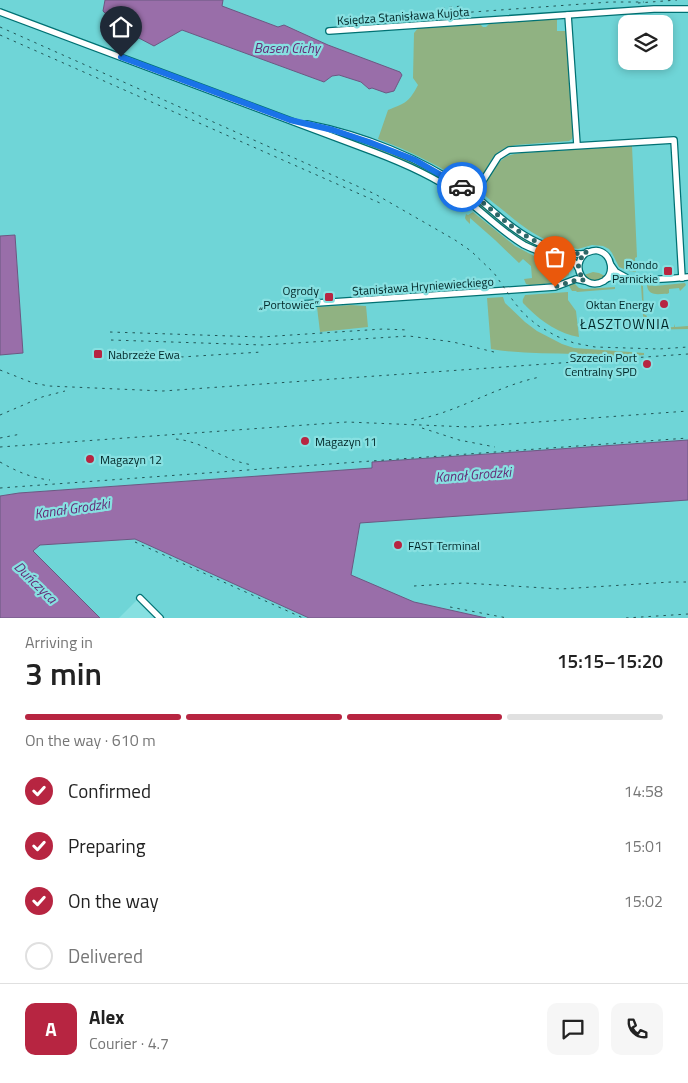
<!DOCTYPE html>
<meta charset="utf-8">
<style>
:root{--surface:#fff;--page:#f6f6f6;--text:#222;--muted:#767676;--line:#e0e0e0;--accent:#b72541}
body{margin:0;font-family:"Titillium Web",sans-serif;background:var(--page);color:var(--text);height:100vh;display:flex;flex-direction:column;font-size:19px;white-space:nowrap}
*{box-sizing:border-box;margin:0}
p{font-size:16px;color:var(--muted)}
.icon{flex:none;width:28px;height:28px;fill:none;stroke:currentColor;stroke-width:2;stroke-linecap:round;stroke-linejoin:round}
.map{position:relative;height:618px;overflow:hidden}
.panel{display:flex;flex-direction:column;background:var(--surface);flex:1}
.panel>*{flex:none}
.controls{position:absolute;left:618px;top:15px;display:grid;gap:10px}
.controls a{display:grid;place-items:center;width:55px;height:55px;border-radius:10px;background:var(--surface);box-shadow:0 2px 8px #0003;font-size:25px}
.pin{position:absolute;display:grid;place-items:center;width:42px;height:42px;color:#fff;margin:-51px -21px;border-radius:50% 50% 50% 0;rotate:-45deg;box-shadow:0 0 5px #0007}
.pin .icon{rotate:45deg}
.courier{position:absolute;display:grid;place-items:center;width:50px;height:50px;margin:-25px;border:4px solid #1a73e8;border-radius:50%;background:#fff;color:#222;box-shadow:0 1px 6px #0007}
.head em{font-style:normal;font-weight:600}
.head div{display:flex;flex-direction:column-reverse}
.head{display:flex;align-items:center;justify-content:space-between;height:85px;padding:0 25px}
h1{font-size:32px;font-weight:600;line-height:38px}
.bar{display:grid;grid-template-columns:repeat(4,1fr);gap:8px 5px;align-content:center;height:60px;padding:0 25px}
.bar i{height:6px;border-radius:4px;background:var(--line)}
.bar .selected{background:var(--accent)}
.bar p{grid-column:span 4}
.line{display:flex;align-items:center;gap:12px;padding:0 25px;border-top:1px solid var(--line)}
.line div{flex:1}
.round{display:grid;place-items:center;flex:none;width:52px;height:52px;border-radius:10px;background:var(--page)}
ol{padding:0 25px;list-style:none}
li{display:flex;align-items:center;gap:15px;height:55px}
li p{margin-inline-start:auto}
li .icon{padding:5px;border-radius:50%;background:var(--accent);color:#fff;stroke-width:4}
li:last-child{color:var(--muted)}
li i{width:28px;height:28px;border:2px solid var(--line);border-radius:50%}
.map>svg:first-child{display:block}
.built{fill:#6fd5d7;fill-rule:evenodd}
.green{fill:#90b282}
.water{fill:#996ea9;stroke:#6b5882}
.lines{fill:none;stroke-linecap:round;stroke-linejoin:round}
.minor-casing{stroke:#007173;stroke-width:8}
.minor{stroke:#fff;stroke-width:5.5}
.rail{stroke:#225556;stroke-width:1;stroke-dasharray:2.5 5;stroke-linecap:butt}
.done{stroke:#2f6768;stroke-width:5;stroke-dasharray:0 9}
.route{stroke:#1a73e8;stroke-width:6}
.poi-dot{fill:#b72541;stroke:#87e0e1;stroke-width:2}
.labels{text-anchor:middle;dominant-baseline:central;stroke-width:4.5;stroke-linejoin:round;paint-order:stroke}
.street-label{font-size:12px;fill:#002627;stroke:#87e0e1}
.poi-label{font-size:12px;fill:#002627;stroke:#87e0e1;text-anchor:end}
.water-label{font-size:14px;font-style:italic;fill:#652d78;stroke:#87e0e1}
.neighbourhood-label{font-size:14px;letter-spacing:1px;fill:#002627;stroke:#87e0e1}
</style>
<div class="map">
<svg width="688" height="618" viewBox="0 0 688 618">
<rect width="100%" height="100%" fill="#87e0e1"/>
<g class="built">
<path d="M0 0H105L103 11 182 29 324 82 332 76 339 75 361 82 368 89H369L372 88 394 91 397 86 402 75 328 45 294 29 278 27 221 6 223 0H688V440L372 462 373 468 19 493 0 496V355L23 353 15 235 0 236ZM626 24H664V61H626Z"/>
<path d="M688 500V618H486L414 602 351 575 360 522Z"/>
<path d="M135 539 309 618H161L141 596 119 618H100L33 552 40 545Z"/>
</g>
<g class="green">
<path d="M557 18V31H566L573 135 572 139 569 141 516 145C506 147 498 150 492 159 485 168 482 184 469 185 440 166 410 151 378 139L388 110C406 103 409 102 418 85L413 78 414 33 419 27 480 24 483 27H486L489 24Z"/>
<path d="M370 144C397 155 423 166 448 181 455 185 462 189 467 195 456 192 447 183 437 178 415 166 392 156 369 147Z"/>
<path d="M632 146 637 257 635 258 636 272 629 271 619 267 612 253 609 249 603 246 592 245 578 249C544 243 529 232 504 211 497 205 489 200 483 193 485 184 496 164 503 159 509 154 515 154 522 153Z"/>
<path d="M477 202 481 204C498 218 514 234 534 244 543 249 553 251 564 254L563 257C526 247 508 231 480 207Z"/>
<path d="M474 211H476L523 247 546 257 562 262V263C521 253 505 236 474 211Z"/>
<path d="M473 212 515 246 536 257 565 266 569 270V275C558 284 543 284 530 285L526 284 524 279 532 278 531 266 523 259 519 263 495 240 470 218V224L466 220 465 218 466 214 468 215Z"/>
<path d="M593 272 599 273 605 276C598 282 590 282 584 275Z"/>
<path d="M573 282 579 288 584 289 615 287V289L577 292 576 291H572L569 286V284Z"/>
<path d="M685 283 686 285 680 291 679 288 669 289V293L667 294C661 293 648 298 647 285L655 286Z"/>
<path d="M641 285 643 286 644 314 647 316 648 326 656 325V328L674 327V324L675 327 688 326V329L644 330Z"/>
<path d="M568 292V300L576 311 579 337C560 334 542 322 529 309 528 308 524 304 523 303 522 299 524 298 525 295Z"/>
<path d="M503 297 505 303 525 322 537 331 562 344 574 348 644 353V355C621 357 598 355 575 354 547 353 519 354 491 349L487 298Z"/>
<path d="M351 305 366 306 368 327 320 332 317 307Z"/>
</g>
<g class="water">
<path d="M105 0H223L222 6 278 27 284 25 328 45 400 72 402 75 394 91 386 93 372 88 369 89 361 82 339 75 332 76 324 82 182 30 154 46 118 27 103 11Z"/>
<path d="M15 235 23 353 0 355V236Z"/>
<path d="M688 440V500L360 523 351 575 414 602 486 618H309L135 539 40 545 33 551 100 618H0V496L19 493 372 468V462Z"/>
</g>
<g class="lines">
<g class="minor-casing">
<g id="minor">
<path d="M0 12 374 152C403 163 431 175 457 193 480 209 500 231 524 245 540 253 555 256 572 261L576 264 578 268"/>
<path d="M568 15 577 145"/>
<path d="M329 31 654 9H688"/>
<path d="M307 124C363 135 420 158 467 190 491 207 510 230 537 242 547 247 569 255 581 254 587 254 592 249 599 251 612 255 615 273 604 281 585 292 568 266 587 252"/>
<path d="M472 198 498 157 509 150 674 140 682 278"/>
<path d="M611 265 616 272 627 278"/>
<path d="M606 279C613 276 618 278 625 279 646 281 667 279 688 277"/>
<path d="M302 304 555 287 576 279 585 281"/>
<path d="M140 598 160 618"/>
</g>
</g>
<use href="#minor" class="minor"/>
<g class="rail">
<path d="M638 3 677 0"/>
<path d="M442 8 462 6"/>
<path d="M367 24 420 20 459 13 610 2H644"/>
<path d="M0 27 375 194 455 240 471 251 494 273 514 302 524 314 537 325 556 336 574 343 595 347 659 349 688 347"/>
<path d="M0 35 380 203"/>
<path d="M110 332 261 337 383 329 408 330"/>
<path d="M111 340 263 345 409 336 453 342 494 352"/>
<path d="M181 357 262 352"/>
<path d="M0 370 33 383 49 386 163 391 688 354"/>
<path d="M0 415 42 397 65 391"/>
<path d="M414 420C457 413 496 386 540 377"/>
<path d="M422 428 459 440 495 447"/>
<path d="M0 438 21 434"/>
<path d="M176 439C205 442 224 461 253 465"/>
<path d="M0 447 347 422 469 427 688 411"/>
<path d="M0 462C16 471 31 478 50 480"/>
<path d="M0 488 688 438"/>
<path d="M135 542 303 618"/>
<path d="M414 586 464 583 561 589 671 582H688"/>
<path d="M450 607 507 618"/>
<path d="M626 618 688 614"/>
</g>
</g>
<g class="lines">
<path class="done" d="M462 187C498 211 519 242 565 251 573 253 579 255 587 252 576 260 576 272 585 280H576L555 287"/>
<path class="route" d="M121 57 290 120 333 130 369 142 415 160 462 187"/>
</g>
<g class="poi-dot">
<rect x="663" y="266" width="10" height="10" rx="2.5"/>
<rect x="324" y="292" width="10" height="10" rx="2.5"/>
<circle cx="664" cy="304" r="5"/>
<rect x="93" y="349" width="10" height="10" rx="2.5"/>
<circle cx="647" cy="364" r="5"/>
<circle cx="305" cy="441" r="5"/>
<circle cx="90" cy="459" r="5"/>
<circle cx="398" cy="545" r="5"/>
</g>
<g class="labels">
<g class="street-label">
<text transform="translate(403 16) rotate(-4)">Księdza Stanisława Kujota</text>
<text transform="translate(423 286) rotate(-4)">Stanisława Hryniewieckiego</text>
</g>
<g class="poi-label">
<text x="658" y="264">Rondo<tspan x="658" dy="14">Parnickie</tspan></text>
<text x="319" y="290">Ogrody<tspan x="319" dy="14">„Portowiec”</tspan></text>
<text x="654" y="304">Oktan Energy</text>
<text x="108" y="354" text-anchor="start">Nabrzeże Ewa</text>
<text x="637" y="357">Szczecin Port<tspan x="637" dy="14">Centralny SPD</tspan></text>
<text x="315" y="441" text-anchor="start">Magazyn 11</text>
<text x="100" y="459" text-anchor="start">Magazyn 12</text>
<text x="408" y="545" text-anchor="start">FAST Terminal</text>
</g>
<g class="water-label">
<text x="287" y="47">Basen Cichy</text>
<text transform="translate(473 474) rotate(-4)">Kanał Grodzki</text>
<text transform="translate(72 508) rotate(-8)">Kanał Grodzki</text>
<text transform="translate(36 582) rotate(44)">Duńczyca</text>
</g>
<g class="neighbourhood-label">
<text x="625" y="323">ŁASZTOWNIA</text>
</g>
</g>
</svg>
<div class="controls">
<a><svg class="icon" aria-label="layers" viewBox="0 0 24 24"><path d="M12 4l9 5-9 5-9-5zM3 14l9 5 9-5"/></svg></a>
</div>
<div class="pin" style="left:555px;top:287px;background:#ea580c"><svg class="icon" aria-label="bag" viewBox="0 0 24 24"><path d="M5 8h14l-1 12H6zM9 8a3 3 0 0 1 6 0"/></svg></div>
<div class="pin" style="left:121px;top:57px;background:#1f2937"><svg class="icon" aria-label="home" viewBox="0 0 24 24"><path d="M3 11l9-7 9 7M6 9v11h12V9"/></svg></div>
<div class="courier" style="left:462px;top:187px"><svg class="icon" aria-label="car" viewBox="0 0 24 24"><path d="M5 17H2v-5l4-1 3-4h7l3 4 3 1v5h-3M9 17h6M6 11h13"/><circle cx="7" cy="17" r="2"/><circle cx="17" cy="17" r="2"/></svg></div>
</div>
<section class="panel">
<div class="head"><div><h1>3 min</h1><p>Arriving in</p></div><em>15:15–15:20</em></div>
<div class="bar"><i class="selected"></i><i class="selected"></i><i class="selected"></i><i></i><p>On the way · 610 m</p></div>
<ol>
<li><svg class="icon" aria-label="check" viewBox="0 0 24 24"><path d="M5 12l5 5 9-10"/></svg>Confirmed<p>14:58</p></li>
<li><svg class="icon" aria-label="check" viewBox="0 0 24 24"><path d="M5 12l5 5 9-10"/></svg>Preparing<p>15:01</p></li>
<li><svg class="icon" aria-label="check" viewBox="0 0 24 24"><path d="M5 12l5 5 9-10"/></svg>On the way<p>15:02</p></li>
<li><i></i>Delivered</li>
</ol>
<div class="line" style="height:90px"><b class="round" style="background:var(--accent);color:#fff">A</b><div><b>Alex</b><p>Courier · 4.7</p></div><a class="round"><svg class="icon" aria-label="chat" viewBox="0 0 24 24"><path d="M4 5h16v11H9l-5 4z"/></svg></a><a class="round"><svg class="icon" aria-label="phone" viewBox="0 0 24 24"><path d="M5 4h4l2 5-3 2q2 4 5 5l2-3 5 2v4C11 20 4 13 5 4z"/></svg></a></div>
</section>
